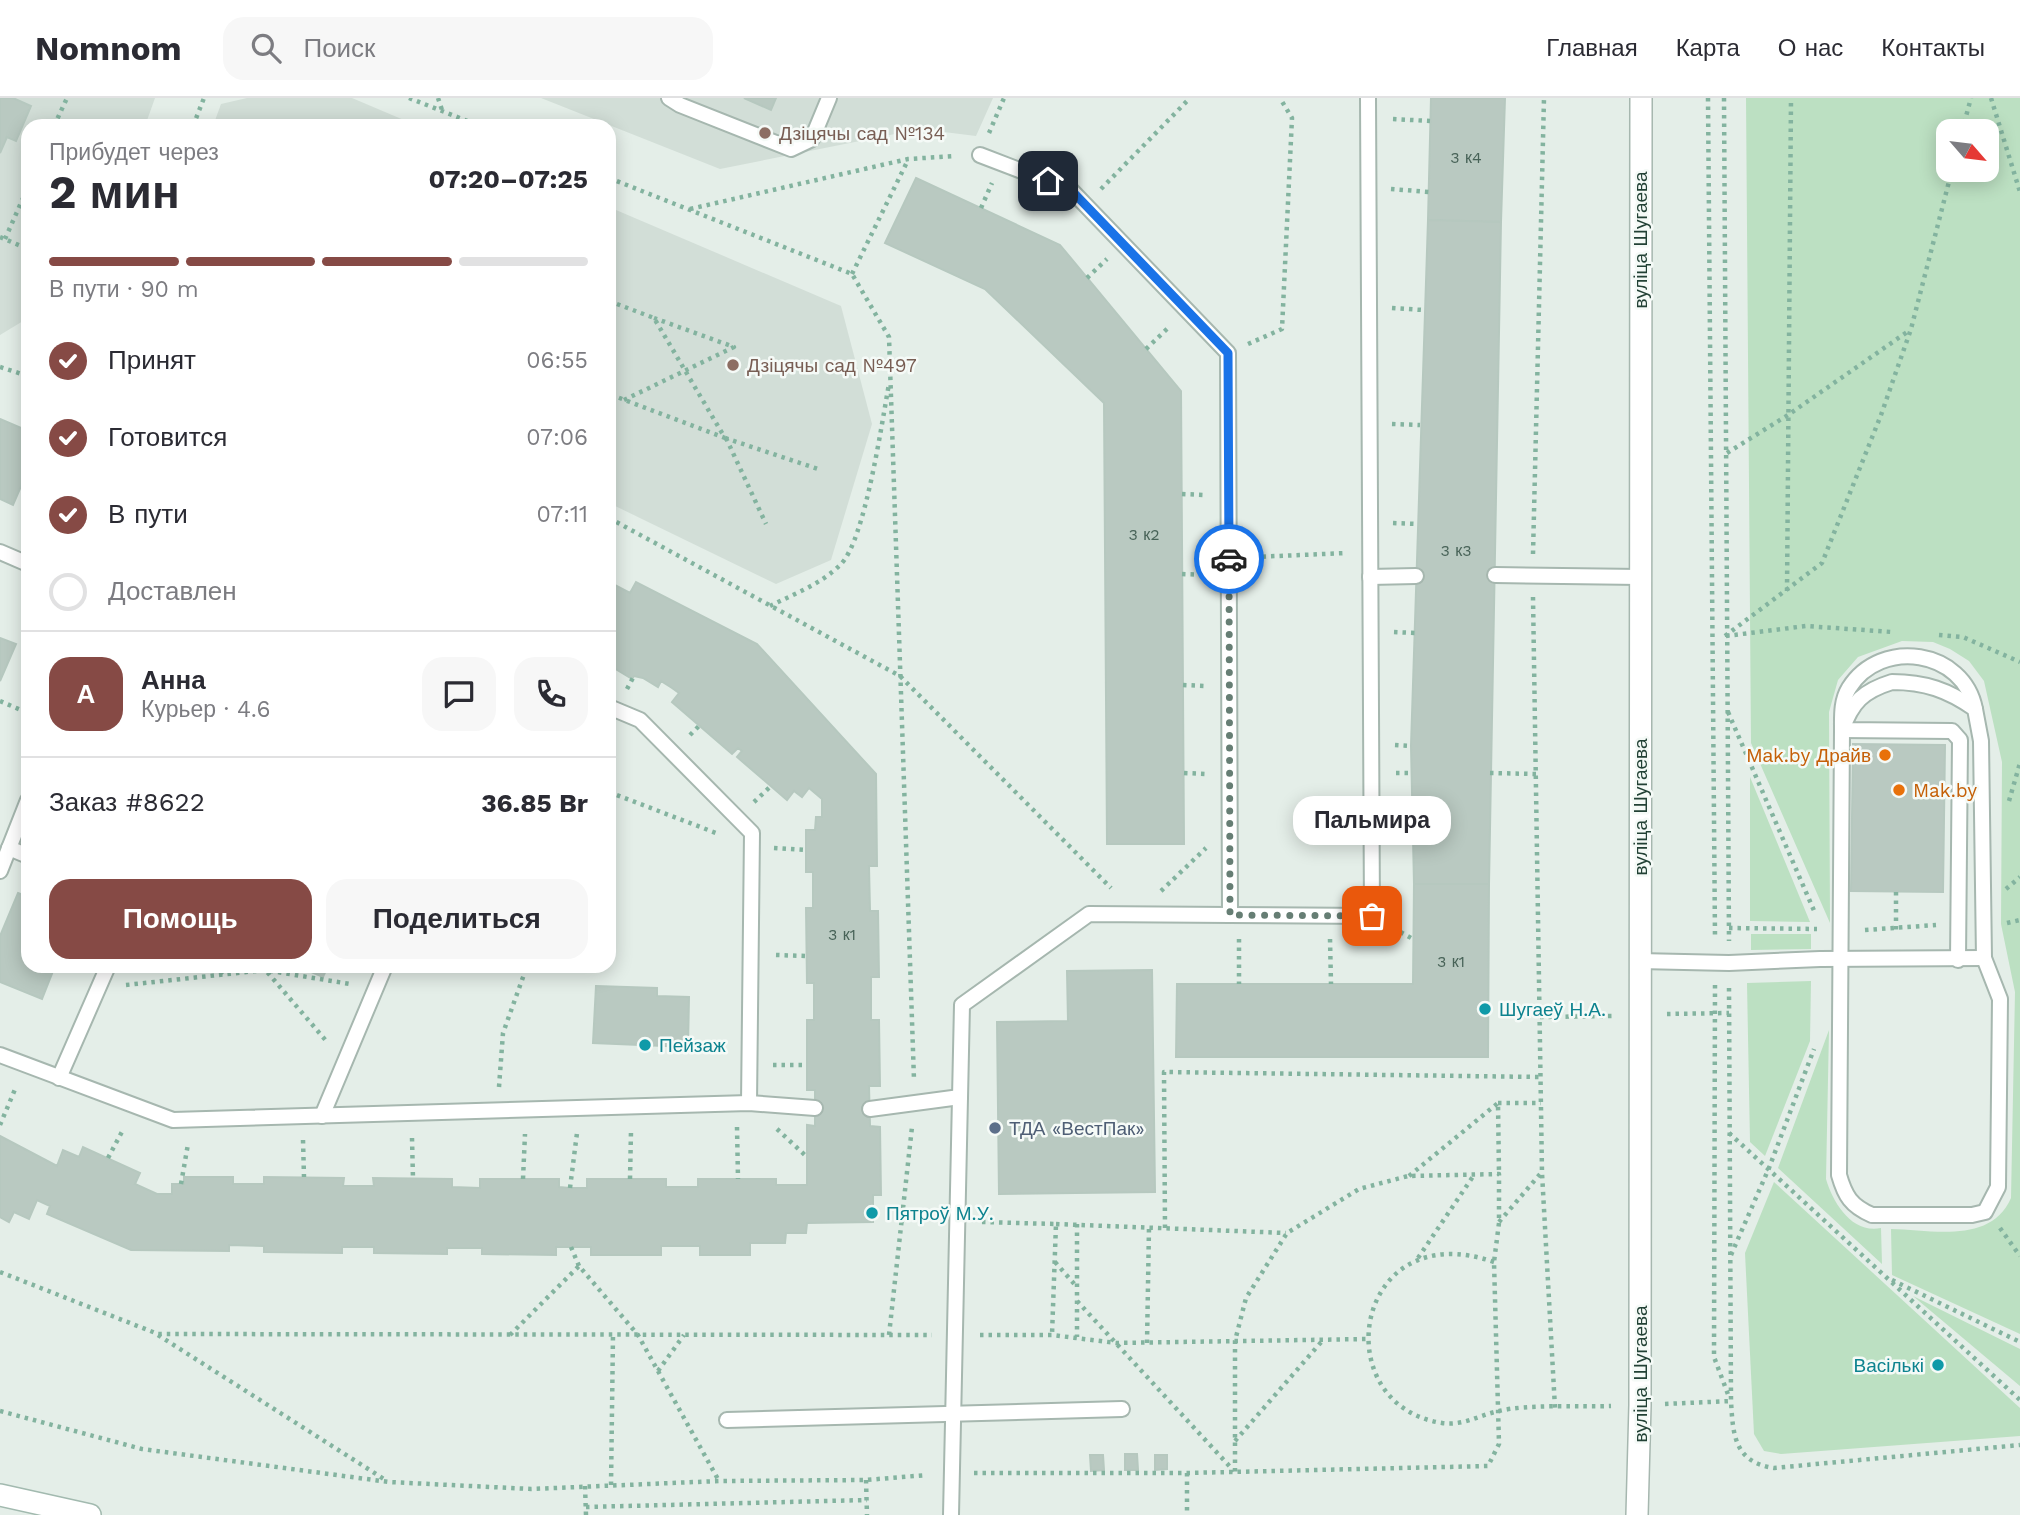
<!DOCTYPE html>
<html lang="ru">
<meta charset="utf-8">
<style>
:root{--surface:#fff;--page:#f7f7f7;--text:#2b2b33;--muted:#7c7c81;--line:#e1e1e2;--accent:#864a45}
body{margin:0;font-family:"Work Sans",sans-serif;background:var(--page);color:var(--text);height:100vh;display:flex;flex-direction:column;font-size:26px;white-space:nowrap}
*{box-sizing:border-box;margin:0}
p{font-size:23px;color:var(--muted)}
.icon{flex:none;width:38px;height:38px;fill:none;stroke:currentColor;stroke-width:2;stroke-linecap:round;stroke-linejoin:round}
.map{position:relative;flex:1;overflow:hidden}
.side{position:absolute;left:21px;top:21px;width:595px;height:854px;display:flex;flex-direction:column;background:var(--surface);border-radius:21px;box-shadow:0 4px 18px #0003}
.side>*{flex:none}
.needle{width:46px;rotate:118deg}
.tools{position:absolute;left:1936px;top:21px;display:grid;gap:14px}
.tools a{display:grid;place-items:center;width:63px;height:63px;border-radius:14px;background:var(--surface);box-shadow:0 4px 18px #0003;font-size:35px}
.pin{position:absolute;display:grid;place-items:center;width:60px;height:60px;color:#fff;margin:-30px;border-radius:14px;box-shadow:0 4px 10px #0006}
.courier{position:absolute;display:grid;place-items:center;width:70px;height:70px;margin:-35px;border:5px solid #1a73e8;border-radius:50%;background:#fff;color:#222;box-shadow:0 2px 9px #0007}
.bubble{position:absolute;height:49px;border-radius:21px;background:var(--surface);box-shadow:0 4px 18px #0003;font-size:23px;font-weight:700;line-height:49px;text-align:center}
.summary em{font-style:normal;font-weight:700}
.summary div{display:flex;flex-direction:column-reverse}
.summary{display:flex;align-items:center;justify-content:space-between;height:119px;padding:0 28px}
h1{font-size:46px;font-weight:700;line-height:52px}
.bar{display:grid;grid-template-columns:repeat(4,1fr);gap:10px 7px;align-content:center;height:84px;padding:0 28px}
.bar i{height:9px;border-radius:5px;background:var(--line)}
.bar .current{background:var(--accent)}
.bar p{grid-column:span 4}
.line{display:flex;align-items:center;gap:18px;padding:0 28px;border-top:2px solid var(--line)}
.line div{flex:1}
.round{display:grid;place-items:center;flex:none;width:74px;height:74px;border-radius:21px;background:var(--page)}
ol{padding:0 28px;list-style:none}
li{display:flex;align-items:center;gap:21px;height:77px}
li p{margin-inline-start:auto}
li .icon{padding:7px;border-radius:50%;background:var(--accent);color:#fff;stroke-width:4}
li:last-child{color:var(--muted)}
li i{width:38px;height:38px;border:4px solid var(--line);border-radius:50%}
.button{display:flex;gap:14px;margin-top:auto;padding:14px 28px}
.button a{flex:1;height:80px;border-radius:21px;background:var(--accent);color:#fff;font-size:28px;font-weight:700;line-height:80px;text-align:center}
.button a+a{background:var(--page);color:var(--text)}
header{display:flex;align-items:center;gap:42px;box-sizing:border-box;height:98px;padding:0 35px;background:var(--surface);border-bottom:2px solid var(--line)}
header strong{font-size:33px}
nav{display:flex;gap:38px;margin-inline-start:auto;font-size:24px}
.search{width:490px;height:63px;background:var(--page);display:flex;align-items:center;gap:18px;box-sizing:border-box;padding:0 24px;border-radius:21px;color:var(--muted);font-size:26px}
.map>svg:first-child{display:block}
.built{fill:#d2ded7}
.green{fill:#bce0c2;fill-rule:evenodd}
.building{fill:#b9c9c1;stroke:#b6c8bf;stroke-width:2}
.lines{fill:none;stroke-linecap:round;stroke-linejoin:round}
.service-casing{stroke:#a6b7af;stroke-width:18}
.minor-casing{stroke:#a6b7af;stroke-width:24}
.secondary-casing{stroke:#a2baaf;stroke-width:24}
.path{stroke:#83b39f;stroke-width:4.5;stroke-dasharray:3.5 5;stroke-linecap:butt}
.service{stroke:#fff;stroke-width:14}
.minor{stroke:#fff;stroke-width:21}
.secondary{stroke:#fff;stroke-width:21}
.done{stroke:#667e74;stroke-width:7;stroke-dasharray:0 12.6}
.route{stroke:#1a73e8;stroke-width:9}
.education-dot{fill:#8d6e63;stroke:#f5faf7;stroke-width:2.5}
.food-dot{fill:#e8710a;stroke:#f5faf7;stroke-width:2.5}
.culture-dot{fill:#0f9aa8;stroke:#f5faf7;stroke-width:2.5}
.service-dot{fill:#5c6f8a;stroke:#f5faf7;stroke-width:2.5}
.labels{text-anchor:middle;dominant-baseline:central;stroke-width:5;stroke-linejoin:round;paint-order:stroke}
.number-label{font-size:16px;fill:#486358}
.education-label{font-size:19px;fill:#785e54;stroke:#f5faf7;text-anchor:start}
.street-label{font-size:19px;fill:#224135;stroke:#f5faf7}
.food-label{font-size:19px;fill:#c56008;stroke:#f5faf7;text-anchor:end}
.culture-label{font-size:19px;fill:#0d838f;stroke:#f5faf7;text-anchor:start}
.service-label{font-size:19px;fill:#4e5e75;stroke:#f5faf7;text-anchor:start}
</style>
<header>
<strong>Nomnom</strong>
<div class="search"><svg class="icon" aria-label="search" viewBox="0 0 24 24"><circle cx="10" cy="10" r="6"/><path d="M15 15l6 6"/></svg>Поиск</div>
<nav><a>Главная</a><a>Карта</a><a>О нас</a><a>Контакты</a></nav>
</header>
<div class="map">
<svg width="2020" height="1417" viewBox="0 0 2020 1417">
<rect width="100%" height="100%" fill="#e4eee8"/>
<g class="built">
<path d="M0 0H155L145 28H28V220L0 237Z"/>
<path d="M247 0H352L418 28H213L221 6Z"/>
<path d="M541 0H993L976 38 920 31 720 71Z"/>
<path d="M609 109 841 208 872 326 831 462 776 486 609 405Z"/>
</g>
<g class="green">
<path d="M1746 0H2020V1236L1892 1177 1891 1131C1933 1132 1991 1146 2011 1100L2015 894 2001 826 2002 664 1984 583 1969 563 1950 551 1933 544 1902 543 1858 559 1838 582 1829 614 1830 825 1751 645ZM1986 33V72H1948V33Z"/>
<path d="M1750 679 1810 824 1750 823Z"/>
<path d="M1751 836H1811V851L1751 852Z"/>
<path d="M1811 883 1810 943 1765 1058 1750 1044 1747 885Z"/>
<path d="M1829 932 1826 1081C1833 1105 1852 1136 1881 1130L1882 1166 1778 1070Z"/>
<path d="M1774 1084 2020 1310V1338L1781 1356 1764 1353 1754 1336 1745 1155Z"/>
<path d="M1913 1198 2020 1251V1288Z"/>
</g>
<g class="building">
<path d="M0 0H13L31 8 16 43 7 39 0 55Z"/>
<path d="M744 0H776L771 12Z"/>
<path d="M1431 0H1505L1501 124 1428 122Z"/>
<path d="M916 80 1060 147 1181 293 1184 746H1107L1104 305 985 191 885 145Z"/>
<path d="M1428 122 1501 124 1489 786H1414L1411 648Z"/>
<path d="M0 321 28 333V372L13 407 0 401Z"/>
<path d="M609 484 630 495 636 484 757 546 876 676 877 768H869L870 813H878L879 879H871V922H879L880 988H869L870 1028 880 1029 881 1097H873V1124L807 1125 806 1135H786L785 1145H750V1157H700V1148H661V1157H591V1149H556V1157L482 1156V1150H447V1156L374 1155V1149H342V1155L264 1154V1148L229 1147V1153L131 1152 47 1116 50 1108 37 1102 29 1121 14 1114 9 1124 0 1119V1038L57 1068 63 1052 79 1059 83 1049 140 1075 135 1086 157 1096H172V1086H184V1079H233V1086H264V1079L344 1080 343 1088H374L373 1080 452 1081V1089L480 1090V1081H559V1089L570 1090H587V1081H666V1089H698V1081H776V1087H807V1027L815 1028V992H807V922H814V885H807L806 810H813V774H806V732H815L816 719H822V701L809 690 802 699 794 693 787 702 737 659 742 653 738 650 732 656 672 604 679 595 672 590 661 583 658 589 643 580 634 578 632 581 609 567Z"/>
<path d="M0 540 16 546 0 583Z"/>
<path d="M1853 646 1945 647 1943 794 1851 793Z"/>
<path d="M1414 786H1489L1488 959H1176L1177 886H1413Z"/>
<path d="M18 795 28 799V868H55L42 901 0 884V838Z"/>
<path d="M297 868H328L323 879Z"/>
<path d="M1152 872 1155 1094 999 1096 997 924 1068 923 1067 873Z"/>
<path d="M596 888 657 890V898L689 899 688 949 593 945Z"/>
<path d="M1125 1356H1137L1138 1372H1125Z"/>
<path d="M1090 1357H1103L1104 1372 1091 1373Z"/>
<path d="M1155 1357H1167V1371L1155 1372Z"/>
</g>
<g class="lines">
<g class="service-casing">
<g id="service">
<path d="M669 0 680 7 791 51 812 41 829 0"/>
<path d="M0 454 28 466"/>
<path d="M1495 477 1640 479"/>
<path d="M1370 479 1416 478"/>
<path d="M1892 584C1925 584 1948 592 1975 611L1981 643 1984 860 2000 901 1998 1089 1985 1114 1972 1117H1872C1851 1108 1845 1098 1839 1077L1842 632C1852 604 1863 593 1892 584Z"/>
<path d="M609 609 640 622 752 735 749 1005"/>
<path d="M9 750 28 758"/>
<path d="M0 773 28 702"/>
<path d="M1230 817 1372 818 1368 0"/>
<path d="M1958 862 1960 642 1952 633 1842 632C1842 618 1841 603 1849 590 1881 539 1964 552 1975 611"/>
<path d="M1639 863 1729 865 1820 861 1984 860"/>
<path d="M0 957 173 1022 749 1005 815 1010"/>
<path d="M59 980 108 868"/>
<path d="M870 1011 960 999"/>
<path d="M322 1018 385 868"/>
<path d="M727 1322 1122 1311"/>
<path d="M951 1417 962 907 1089 816 1230 817 1228 255 1071 92 980 57"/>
</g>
</g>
<g class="minor-casing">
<path id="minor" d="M1637 1417 1640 1307 1641 0"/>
</g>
<g class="secondary-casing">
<path id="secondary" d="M0 1397 90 1417"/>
</g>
<g class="path">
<path d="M409 0 480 28"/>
<path d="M438 0 442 12"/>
<path d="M1708 0 1715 840"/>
<path d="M1724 0 1729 843"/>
<path d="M1991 0 2020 94"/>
<path d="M1393 21 1430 23"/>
<path d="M54 28 67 0"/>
<path d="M193 28 204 0"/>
<path d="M1962 33 1971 0"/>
<path d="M989 35 1004 0"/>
<path d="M609 80 852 176 889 239 914 982"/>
<path d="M1101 91 1190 0"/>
<path d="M1391 91 1429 94"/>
<path d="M981 110 992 85"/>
<path d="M690 111 908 61 956 58"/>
<path d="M0 139 28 151"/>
<path d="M5 141 28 89"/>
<path d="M852 176 908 62"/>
<path d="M1087 180 1107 161"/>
<path d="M609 203 654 220 725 340 609 296"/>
<path d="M1392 210 1423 212"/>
<path d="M1248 246 1282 231 1292 20 1280 0"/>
<path d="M1146 251 1168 230"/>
<path d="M0 269 28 278"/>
<path d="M624 302 734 249 654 220"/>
<path d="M1392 326 1420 327"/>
<path d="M725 340 818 371"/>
<path d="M726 340 766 426"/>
<path d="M1727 355 1788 317 1910 232"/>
<path d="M1182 396 1205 397"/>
<path d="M609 420 900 578 1111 790"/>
<path d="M1393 425 1417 426"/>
<path d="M1533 456 1544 0"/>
<path d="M1254 459 1347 455"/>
<path d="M1182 476 1206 477"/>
<path d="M1787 493 1791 0"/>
<path d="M1533 499 1542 1075 1555 1310"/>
<path d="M770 508C794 496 821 486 840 467 865 444 882 323 889 286"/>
<path d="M1394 534 1415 535"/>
<path d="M1939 537 1963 539 2020 564"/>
<path d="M1725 538 1822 465 1881 317 1911 231 1952 72"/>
<path d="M1726 538 1806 528 1892 534"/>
<path d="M1183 587 1206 588"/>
<path d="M627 591 634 578"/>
<path d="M0 603 28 615"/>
<path d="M1728 614 1815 815"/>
<path d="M690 637 699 628"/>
<path d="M1395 647 1411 648"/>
<path d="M1184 675 1207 676"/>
<path d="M1396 675H1412"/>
<path d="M1490 675 1536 676"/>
<path d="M609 694 716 735"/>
<path d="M2009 703 2020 665"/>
<path d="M754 704 771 688"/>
<path d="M1394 729 1414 730"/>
<path d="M774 750 806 752"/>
<path d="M2006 791 2020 779"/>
<path d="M1161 793 1206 750"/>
<path d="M1896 794V832"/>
<path d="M2007 825 2020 822"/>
<path d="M1393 830 1413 841"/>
<path d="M1729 830 1817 831"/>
<path d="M1865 832 1936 827"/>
<path d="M1239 841V886"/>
<path d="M1330 841 1331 886"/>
<path d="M776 857 806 858"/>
<path d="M215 868 224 875"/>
<path d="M262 868 328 945"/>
<path d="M126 887 265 872 350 886"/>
<path d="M1715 887 1714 1259 1729 1299"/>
<path d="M1729 890 1731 1303C1733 1337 1734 1364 1774 1370L2020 1347"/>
<path d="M1667 916 1729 915"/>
<path d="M1540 919 1612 918"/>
<path d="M773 967H807"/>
<path d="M499 989 503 935 527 868"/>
<path d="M1498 1005H1541"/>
<path d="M0 1027 16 989"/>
<path d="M737 1029 738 1081"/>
<path d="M777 1031 807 1059"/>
<path d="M1729 1035 2020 1302"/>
<path d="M412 1040 413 1081"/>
<path d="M303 1042 304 1079"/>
<path d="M108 1060 124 1030"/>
<path d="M1409 1078 1498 1005 1499 1076"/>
<path d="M523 1081 525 1036"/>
<path d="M630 1081 631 1033"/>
<path d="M181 1086 188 1046"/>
<path d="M570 1090 577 1035"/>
<path d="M982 1124 1056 1126 1052 1237"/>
<path d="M1499 1124 1541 1075"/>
<path d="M1056 1126 1286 1135"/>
<path d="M1077 1126V1239"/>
<path d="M1165 1130 1164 974 1541 979"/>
<path d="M2000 1130 2020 1158"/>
<path d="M571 1149 579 1168"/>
<path d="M1731 1157 1769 1070 1814 951"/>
<path d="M1418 1160 1474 1077"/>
<path d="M1055 1164 1077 1189"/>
<path d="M1494 1164C1353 1115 1324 1307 1442 1325 1464 1328 1479 1317 1499 1313 1527 1306 1580 1309 1611 1308"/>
<path d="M0 1174 158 1236 932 1237"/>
<path d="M1892 1182 2020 1244"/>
<path d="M1077 1203 1234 1373"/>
<path d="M158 1237 387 1383"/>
<path d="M510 1237 579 1168 638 1237 719 1383"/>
<path d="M889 1237 912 1029"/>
<path d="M980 1237H1052L1116 1245 1368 1241"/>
<path d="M1147 1245 1149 1129"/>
<path d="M658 1273 684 1237"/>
<path d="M1665 1306 1731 1303"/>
<path d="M0 1313 142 1351 389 1384 531 1391 719 1383 866 1382 927 1377"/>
<path d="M1235 1343 1323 1242"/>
<path d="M974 1375H1187L1488 1368 1499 1346 1494 1164 1499 1125V1076L1408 1078 1359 1091 1287 1135 1246 1200 1235 1243V1374"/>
<path d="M1187 1375V1417"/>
<path d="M866 1382 867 1417"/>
<path d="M611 1387 613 1237"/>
<path d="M585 1388 586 1417"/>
<path d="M586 1409 867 1402"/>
</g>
<use href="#service" class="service"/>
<use href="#minor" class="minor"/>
<use href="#secondary" class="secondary"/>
</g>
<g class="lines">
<path class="done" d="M1229 461 1230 817 1372 818"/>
<path class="route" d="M1048 83 1071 92 1228 255 1229 461"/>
</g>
<g class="education-dot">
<circle cx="765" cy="35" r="7"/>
<circle cx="733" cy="267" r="7"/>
</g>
<g class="food-dot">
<circle cx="1885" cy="657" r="7"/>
<circle cx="1899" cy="692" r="7"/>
</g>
<g class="culture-dot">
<circle cx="1485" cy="911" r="7"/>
<circle cx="645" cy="947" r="7"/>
<circle cx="872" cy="1115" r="7"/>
<circle cx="1938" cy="1267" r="7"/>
</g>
<circle class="service-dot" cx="995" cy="1030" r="7"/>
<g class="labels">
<g class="number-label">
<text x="1466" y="59">3 к4</text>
<text x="1144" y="436">3 к2</text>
<text x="1456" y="452">3 к3</text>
<text x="842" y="836">3 к1</text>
<text x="1451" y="863">3 к1</text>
</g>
<g class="education-label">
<text x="779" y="35">Дзіцячы сад №134</text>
<text x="747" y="267">Дзіцячы сад №497</text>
</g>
<g class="street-label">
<text transform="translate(1640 142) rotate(-90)">вуліца Шугаева</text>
<text transform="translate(1640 709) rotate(-90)">вуліца Шугаева</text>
<text transform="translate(1640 1276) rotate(-90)">вуліца Шугаева</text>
</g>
<g class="food-label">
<text x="1871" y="657">Маk.by Драйв</text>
<text x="1913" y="692" text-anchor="start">Mak.by</text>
</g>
<g class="culture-label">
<text x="1499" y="911">Шугаеў Н.А.</text>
<text x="659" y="947">Пейзаж</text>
<text x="886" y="1115">Пятроў М.У.</text>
<text x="1924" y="1267" text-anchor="end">Васількі</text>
</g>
<g class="service-label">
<text x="1009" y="1030">ТДА «ВестПак»</text>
</g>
</g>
</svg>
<div class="tools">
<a><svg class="needle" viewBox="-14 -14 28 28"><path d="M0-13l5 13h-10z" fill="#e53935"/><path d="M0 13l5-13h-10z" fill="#7c7c81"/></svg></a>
</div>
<div class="pin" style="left:1372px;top:818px;background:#ea580c"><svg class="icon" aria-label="bag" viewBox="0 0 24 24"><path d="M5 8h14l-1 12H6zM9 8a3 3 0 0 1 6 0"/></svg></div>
<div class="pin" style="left:1048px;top:83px;background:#1f2937"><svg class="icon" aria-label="home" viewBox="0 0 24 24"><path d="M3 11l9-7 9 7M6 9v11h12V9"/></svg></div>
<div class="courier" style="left:1229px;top:461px"><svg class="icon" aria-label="car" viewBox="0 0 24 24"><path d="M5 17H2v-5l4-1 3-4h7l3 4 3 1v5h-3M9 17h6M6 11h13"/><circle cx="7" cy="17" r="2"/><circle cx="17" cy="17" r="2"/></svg></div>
<div class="bubble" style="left:1293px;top:698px;width:158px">Пальмира</div>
<section class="side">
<div class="summary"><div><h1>2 мин</h1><p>Прибудет через</p></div><em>07:20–07:25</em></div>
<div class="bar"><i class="current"></i><i class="current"></i><i class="current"></i><i></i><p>В пути · 90 m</p></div>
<ol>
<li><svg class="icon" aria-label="check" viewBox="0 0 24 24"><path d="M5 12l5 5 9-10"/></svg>Принят<p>06:55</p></li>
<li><svg class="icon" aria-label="check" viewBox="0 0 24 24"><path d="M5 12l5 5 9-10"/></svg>Готовится<p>07:06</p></li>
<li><svg class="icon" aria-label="check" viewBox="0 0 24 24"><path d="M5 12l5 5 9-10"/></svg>В пути<p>07:11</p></li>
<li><i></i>Доставлен</li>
</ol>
<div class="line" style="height:126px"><b class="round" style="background:var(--accent);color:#fff">А</b><div><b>Анна</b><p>Курьер · 4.6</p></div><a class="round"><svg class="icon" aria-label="chat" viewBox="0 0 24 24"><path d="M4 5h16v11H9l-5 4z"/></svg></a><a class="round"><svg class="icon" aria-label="phone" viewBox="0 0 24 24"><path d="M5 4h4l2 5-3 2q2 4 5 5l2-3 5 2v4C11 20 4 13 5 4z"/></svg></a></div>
<div class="line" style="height:91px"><div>Заказ #8622</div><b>36.85 Br</b></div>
<div class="button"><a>Помощь</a><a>Поделиться</a></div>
</section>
</div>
